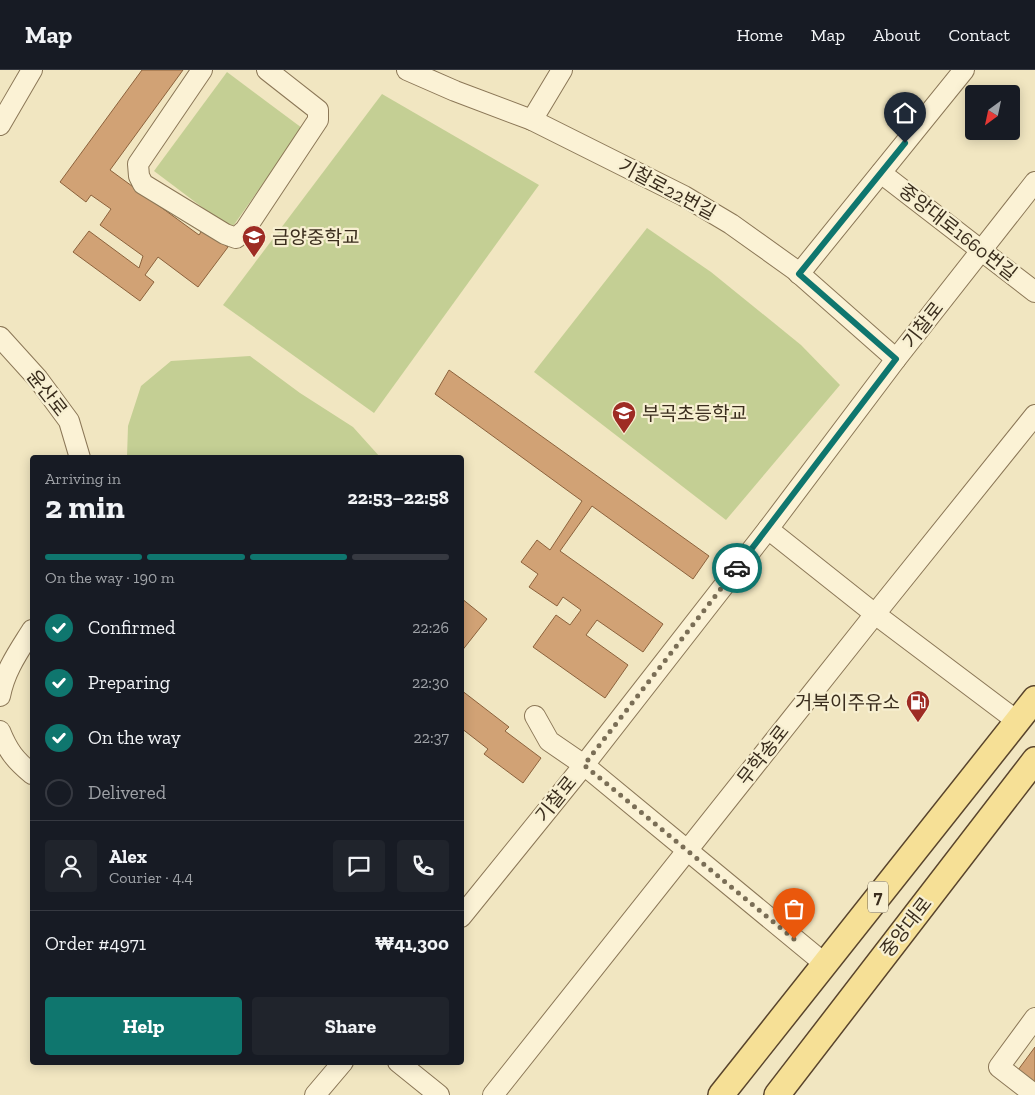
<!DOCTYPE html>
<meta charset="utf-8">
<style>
:root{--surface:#171b24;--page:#20242c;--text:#f1f3f6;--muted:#9ea1a6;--line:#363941;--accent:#0f766e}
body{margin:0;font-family:"Zilla Slab","Noto Sans KR",serif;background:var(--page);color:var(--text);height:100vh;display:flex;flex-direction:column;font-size:19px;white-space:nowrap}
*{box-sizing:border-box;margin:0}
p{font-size:16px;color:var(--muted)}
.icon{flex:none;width:28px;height:28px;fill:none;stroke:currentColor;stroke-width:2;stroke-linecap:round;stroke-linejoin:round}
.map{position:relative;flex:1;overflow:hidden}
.details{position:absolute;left:30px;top:385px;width:434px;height:610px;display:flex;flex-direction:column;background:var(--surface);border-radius:5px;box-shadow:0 2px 12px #0003}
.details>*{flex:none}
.needle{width:32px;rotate:213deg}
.controls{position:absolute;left:965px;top:15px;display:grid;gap:10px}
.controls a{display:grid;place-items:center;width:55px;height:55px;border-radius:5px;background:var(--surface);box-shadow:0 2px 12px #0003;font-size:25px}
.pin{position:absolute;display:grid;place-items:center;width:42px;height:42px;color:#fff;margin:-51px -21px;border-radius:50% 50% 50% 0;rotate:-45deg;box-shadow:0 0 5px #0007}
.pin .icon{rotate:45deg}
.courier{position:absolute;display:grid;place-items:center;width:50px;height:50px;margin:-25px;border:4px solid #0f766e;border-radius:50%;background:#fff;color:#222;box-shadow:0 1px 6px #0007}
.headline em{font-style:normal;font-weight:800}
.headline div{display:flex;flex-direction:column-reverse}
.headline{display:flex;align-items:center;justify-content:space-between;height:85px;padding:0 15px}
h1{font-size:32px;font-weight:800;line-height:38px}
.bar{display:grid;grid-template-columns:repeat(4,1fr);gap:8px 5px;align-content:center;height:60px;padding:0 15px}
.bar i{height:6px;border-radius:4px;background:var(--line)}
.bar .current{background:var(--accent)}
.bar p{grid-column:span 4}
.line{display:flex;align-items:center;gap:12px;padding:0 15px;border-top:1px solid var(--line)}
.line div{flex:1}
.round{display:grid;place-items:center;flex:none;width:52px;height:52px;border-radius:5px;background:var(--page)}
ol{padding:0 15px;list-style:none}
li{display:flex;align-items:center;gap:15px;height:55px}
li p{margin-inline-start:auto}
li .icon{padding:5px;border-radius:50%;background:var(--accent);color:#fff;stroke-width:4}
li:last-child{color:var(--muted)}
li i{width:28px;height:28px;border:2px solid var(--line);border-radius:50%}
.cta{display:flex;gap:10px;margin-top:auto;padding:10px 15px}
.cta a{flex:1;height:58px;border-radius:5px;background:var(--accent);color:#fff;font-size:20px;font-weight:800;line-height:58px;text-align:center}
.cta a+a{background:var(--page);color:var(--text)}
header{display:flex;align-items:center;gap:30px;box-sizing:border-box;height:70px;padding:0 25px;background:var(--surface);border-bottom:1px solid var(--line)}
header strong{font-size:24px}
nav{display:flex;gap:28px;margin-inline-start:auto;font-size:18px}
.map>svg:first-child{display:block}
.green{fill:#c4cf94}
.building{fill:#d1a275;stroke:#8c623c}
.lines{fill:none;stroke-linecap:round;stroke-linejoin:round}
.minor-casing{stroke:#8b7757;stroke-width:22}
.major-casing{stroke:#59442c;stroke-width:28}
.minor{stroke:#fbf2d5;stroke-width:20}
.major{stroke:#f6e096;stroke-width:25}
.done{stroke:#7a6e56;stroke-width:5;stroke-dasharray:0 9}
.route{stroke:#0f766e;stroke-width:6}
.labels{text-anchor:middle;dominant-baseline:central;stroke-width:4.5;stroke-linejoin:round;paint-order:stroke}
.shield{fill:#f7efd1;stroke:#736753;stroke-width:1}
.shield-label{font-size:18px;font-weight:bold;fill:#3a2d1d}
.street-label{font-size:19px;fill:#3a2d1d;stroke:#f7efd1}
.poi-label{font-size:19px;fill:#3a2d1d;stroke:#f7efd1;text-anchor:start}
</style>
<header>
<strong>Map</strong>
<nav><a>Home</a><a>Map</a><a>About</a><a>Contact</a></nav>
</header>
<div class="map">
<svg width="1035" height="1025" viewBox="0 0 1035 1025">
<rect width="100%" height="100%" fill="#f1e6c1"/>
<g class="green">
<path d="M227 2 302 58 231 159 154 101Z"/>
<path d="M382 24 539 115 374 343 223 235Z"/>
<path d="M647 158 711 202 801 275 840 315 726 450 534 302Z"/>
<path d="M250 286 300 323 353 357 380 387H127L128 356 141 316 171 291Z"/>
</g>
<g class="building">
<path d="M142 0H183L110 100 199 165 203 159 228 177 198 217 158 187 145 205 154 212 140 231 73 182 89 161 139 198 143 186 100 155 111 139 91 125 86 132 60 112Z"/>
<path d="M449 300 709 486 693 509 592 436 560 481 663 554 643 582 597 550 586 565 628 595 605 628 533 577 556 545 570 555 581 540 563 527 557 536 529 517 538 504 521 492 537 470 550 480 582 431 435 324Z"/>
<path d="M461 528 487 549 461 582Z"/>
<path d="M461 620 509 657 505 661 541 688 523 713 484 684 488 679 461 658Z"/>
<path d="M1035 977V1013L1018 1000Z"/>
</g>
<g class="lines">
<g class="minor-casing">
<g id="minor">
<path d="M202 0 138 94 139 106 143 114 225 164 236 168 245 160 318 50V40L267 0"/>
<path d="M407 0 455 21 532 50 684 126 731 154 794 199 896 289"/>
<path d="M532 50 562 0"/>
<path d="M0 55 32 0"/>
<path d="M881 103 1035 222"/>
<path d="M799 204 964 0"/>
<path d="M0 267 38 309 69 351 80 388"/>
<path d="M768 459 875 544 1017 651"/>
<path d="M0 626C5 600 19 581 32 560"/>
<path d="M535 646 549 671 584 695 825 894"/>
<path d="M0 661C8 681 15 690 32 704"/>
<path d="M461 847 584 695 768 459 896 289 1035 112"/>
<path d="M1035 948 999 997 1035 1025"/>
<path d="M398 992 439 1025"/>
<path d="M315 1025 343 992"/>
<path d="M493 1025 875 544 1035 345"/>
</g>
</g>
<g class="major-casing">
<g id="major">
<path d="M721 1025 1035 629"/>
<path d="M777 1025 1035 690"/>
</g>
</g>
<use href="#minor" class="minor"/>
<use href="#major" class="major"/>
</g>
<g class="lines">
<path class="done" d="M737 498 584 695 794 869"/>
<path class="route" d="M737 498 896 289 799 204 905 73"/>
</g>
<defs>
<g id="school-pin" transform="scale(1.25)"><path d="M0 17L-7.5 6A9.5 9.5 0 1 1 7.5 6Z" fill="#9e2c24" stroke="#f7efd1"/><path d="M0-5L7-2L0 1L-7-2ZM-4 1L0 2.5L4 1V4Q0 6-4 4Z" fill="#fff"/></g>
<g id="fuel-pin" transform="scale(1.25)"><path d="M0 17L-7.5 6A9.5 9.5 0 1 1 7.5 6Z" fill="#9e2c24" stroke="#f7efd1"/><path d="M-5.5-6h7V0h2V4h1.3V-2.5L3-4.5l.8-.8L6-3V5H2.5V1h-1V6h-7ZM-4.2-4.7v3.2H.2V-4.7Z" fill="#fff"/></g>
</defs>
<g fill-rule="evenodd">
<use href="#school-pin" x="254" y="167"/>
<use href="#school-pin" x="624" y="343"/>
<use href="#fuel-pin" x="918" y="632"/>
</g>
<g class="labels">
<rect class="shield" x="868" y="811.5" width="20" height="31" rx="4"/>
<g class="shield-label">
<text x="878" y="827">7</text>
</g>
<g class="street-label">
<text transform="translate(667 119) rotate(28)">기찰로22번길</text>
<text transform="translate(958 162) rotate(38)">중앙대로1660번길</text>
<text transform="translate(923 255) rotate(-52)">기찰로</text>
<text transform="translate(47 323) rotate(52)">윤산로</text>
<text transform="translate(763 685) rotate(-52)">무학송로</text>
<text transform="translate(556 729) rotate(-51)">기찰로</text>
<text transform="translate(906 857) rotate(-52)">중앙대로</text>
</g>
<g class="poi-label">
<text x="272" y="167">금양중학교</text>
<text x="642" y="343">부곡초등학교</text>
<text x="900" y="632" text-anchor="end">거북이주유소</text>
</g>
</g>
</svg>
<div class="controls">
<a><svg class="needle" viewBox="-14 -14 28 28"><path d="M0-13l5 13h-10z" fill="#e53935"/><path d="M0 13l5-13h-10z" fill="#9ea1a6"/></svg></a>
</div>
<div class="pin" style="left:794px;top:869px;background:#ea580c"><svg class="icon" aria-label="bag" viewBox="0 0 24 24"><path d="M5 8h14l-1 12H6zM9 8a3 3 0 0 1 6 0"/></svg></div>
<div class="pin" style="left:905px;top:73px;background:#1f2937"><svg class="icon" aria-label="home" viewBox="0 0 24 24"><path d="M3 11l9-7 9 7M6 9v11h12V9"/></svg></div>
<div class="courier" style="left:737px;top:498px"><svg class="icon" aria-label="car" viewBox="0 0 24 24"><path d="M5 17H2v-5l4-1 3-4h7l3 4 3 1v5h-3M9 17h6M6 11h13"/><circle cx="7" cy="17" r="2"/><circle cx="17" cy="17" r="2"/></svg></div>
<section class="details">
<div class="headline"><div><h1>2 min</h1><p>Arriving in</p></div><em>22:53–22:58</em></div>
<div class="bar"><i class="current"></i><i class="current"></i><i class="current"></i><i></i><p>On the way · 190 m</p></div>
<ol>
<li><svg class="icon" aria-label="check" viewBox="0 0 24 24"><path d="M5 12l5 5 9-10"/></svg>Confirmed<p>22:26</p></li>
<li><svg class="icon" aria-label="check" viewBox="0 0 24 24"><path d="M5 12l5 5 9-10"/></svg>Preparing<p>22:30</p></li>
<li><svg class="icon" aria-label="check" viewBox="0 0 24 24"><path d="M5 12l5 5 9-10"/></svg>On the way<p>22:37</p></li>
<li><i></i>Delivered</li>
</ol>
<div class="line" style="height:90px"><a class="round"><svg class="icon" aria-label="person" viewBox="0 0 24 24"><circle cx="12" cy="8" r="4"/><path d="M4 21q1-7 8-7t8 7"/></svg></a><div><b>Alex</b><p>Courier · 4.4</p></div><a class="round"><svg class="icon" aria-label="chat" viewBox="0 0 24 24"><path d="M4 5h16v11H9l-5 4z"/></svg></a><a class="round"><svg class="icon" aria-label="phone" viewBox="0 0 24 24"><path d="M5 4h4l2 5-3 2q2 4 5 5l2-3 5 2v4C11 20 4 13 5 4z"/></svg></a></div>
<div class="line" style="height:65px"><div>Order #4971</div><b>₩41,300</b></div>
<div class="cta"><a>Help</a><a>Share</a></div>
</section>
</div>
